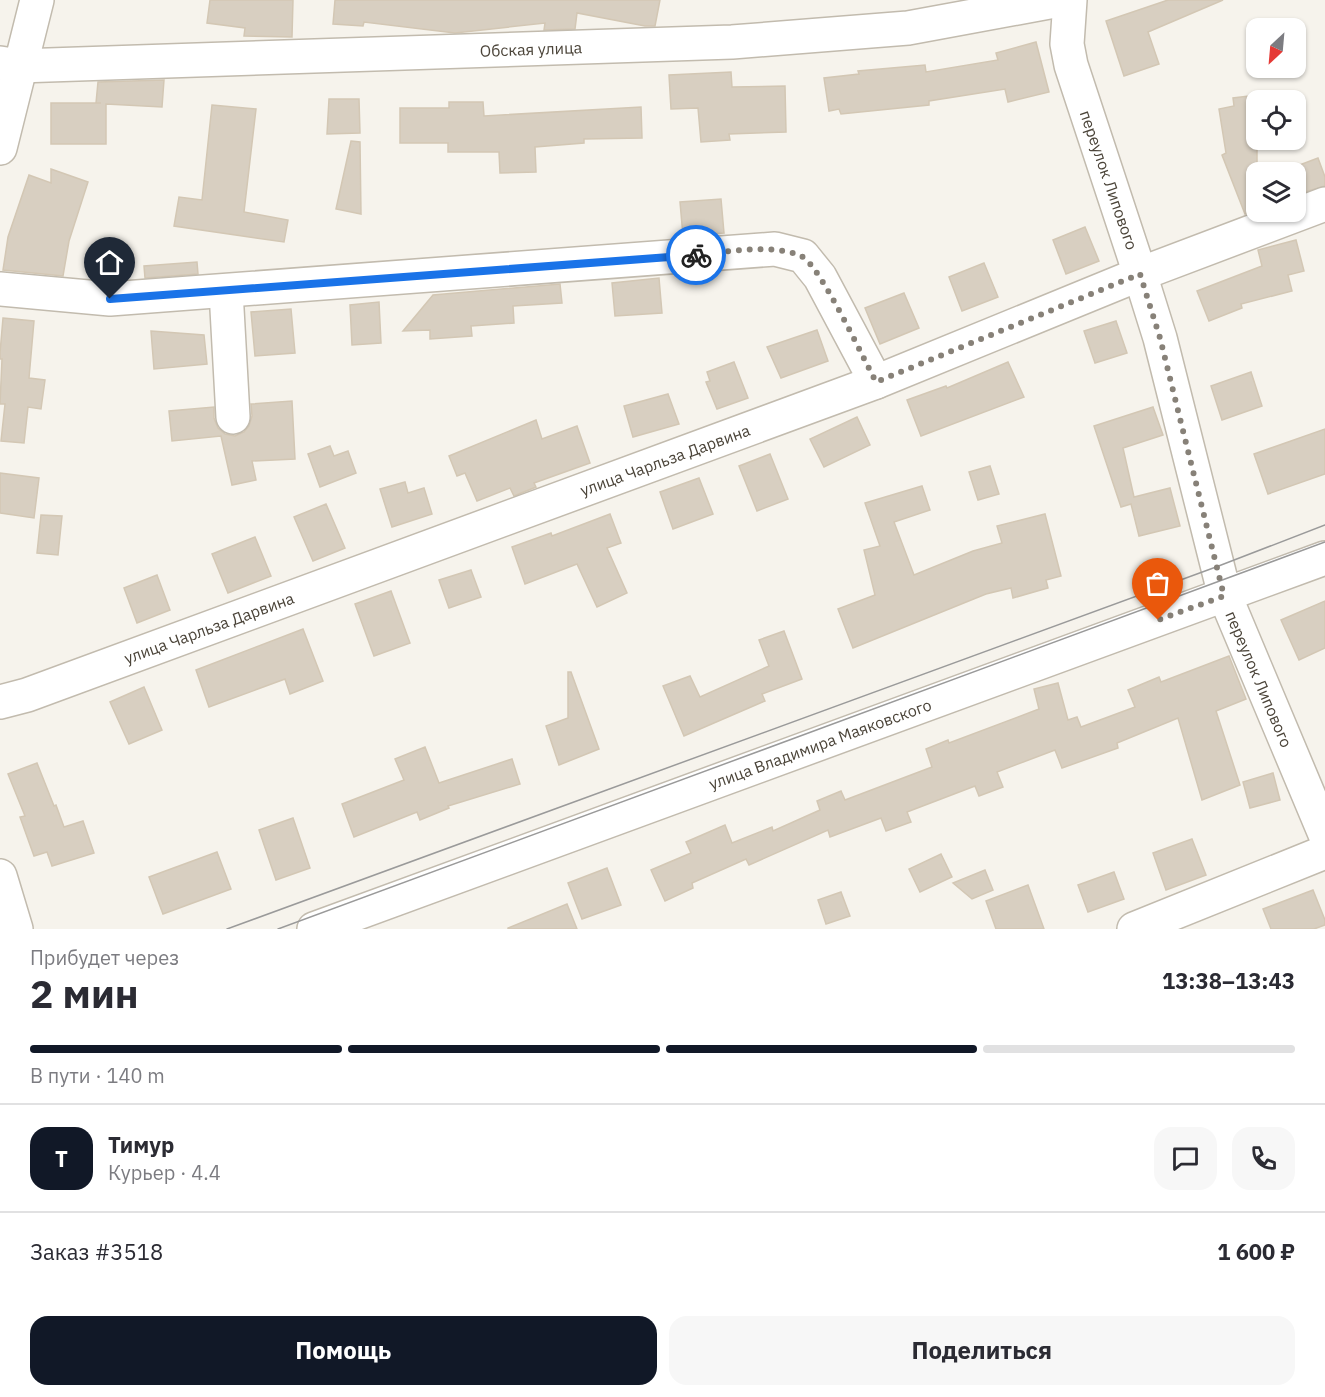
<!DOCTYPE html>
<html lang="ru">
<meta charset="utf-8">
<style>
:root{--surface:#fff;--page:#f7f7f7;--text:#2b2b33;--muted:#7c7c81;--line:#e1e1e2;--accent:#111827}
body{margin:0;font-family:"IBM Plex Sans",sans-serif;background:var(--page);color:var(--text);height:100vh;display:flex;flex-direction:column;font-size:22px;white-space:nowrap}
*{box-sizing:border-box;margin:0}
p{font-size:20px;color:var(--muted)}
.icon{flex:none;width:33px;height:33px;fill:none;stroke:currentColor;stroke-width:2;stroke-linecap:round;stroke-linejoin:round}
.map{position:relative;height:929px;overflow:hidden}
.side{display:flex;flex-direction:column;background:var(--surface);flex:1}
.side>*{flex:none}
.needle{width:39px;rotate:206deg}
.tools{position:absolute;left:1246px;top:18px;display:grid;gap:12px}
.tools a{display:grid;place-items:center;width:60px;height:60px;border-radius:12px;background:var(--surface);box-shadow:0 2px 4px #0004;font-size:30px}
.pin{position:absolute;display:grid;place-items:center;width:51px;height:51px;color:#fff;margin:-62px -26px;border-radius:50% 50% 50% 0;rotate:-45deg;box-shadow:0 0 6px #0007}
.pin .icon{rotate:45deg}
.courier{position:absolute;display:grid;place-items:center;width:60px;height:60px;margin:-30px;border:4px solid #1a73e8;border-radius:50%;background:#fff;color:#222;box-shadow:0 2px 8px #0007}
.summary em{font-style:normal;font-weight:700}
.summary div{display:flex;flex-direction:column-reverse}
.summary{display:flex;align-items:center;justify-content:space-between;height:102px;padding:0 30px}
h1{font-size:39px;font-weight:700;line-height:45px}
.bar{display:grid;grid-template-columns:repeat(4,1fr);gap:9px 6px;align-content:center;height:72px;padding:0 30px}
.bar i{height:8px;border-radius:4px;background:var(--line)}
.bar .on{background:var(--accent)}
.bar p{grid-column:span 4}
.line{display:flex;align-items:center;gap:15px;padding:0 30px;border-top:2px solid var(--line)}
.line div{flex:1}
.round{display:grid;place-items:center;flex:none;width:63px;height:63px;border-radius:18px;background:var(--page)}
.cta{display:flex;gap:12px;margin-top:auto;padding:12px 30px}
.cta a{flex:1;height:69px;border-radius:18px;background:var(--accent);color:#fff;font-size:24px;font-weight:700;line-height:69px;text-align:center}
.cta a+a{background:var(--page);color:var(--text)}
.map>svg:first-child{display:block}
.building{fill:#d8cfc1;stroke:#d3c7b4;stroke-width:1.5}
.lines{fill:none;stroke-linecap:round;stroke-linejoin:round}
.minor-casing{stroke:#c2bbae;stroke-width:36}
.minor{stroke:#fff;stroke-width:33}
.tram{stroke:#9a9a9a;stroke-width:1.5}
.done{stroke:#878178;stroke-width:6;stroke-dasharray:0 10.8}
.route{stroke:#1a73e8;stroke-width:8}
.labels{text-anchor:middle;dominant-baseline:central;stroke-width:4.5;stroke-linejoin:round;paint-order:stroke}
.street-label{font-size:16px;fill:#4b4439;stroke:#fff}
</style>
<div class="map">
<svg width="1325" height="929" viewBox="0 0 1325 929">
<rect width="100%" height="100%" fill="#f6f3ec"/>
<g class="building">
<path d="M210 0H293L292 37 244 36 245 28 207 23Z"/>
<path d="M335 0H660L655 26H645L577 13 575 29 544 30 545 23 455 33 364 22 363 26 333 24Z"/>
<path d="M1168 0H1223L1148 32 1159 64 1124 76 1106 21Z"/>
<path d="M1036 42 1049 92 1008 102 1005 89 929 101V105L841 114 839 109 829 111 824 78 859 74 858 71 925 65 926 72 998 60 996 53Z"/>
<path d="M731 72 732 87 785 86 786 132 729 134 730 140 701 142 698 108 671 109 669 75Z"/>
<path d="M164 80 162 107 106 104V144H51V103H101H96L98 82Z"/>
<path d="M1257 95V210L1245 214 1222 155 1226 153 1219 109 1234 106 1233 98Z"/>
<path d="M329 99H359L360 133 327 134Z"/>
<path d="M449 102H483L484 116 641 107 642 138 584 139V143L535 147 536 172 500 173 499 152H448V143H400V108H449Z"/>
<path d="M212 105 256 109 244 212 288 220 284 242 174 226 179 197 202 200Z"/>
<path d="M351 141 360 142 361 214 336 209Z"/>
<path d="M1318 158 1325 177V186L1298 194 1296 189V172H1290L1289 169Z"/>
<path d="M51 169 88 182 69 241 63 276 3 270 8 237 29 175 51 183Z"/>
<path d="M721 199 724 233 683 236 680 202Z"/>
<path d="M1085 227 1099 261 1066 274 1053 240Z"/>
<path d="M1296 240 1304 271 1288 275 1292 291 1241 304 1242 308 1209 321 1197 291 1262 266 1258 250Z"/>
<path d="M197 262 198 274 145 278 144 266Z"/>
<path d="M984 263 998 297 962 311 949 277Z"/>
<path d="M659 278 662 313 615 316 612 283Z"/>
<path d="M560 284 562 303 513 306 514 323 471 326 472 336 430 339V330L403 331 433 295Z"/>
<path d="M904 293 919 328 880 344 865 308Z"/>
<path d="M379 302 381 343 352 345 350 305Z"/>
<path d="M291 309 295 353 255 356 251 312Z"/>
<path d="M3 318 34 321 29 378 45 380 41 409 28 407 24 443 1 441 5 404H0L2 359H0V353Z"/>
<path d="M1116 321 1127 353 1095 363 1084 331Z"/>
<path d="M817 330 828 361 781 378 767 347Z"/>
<path d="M151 331 204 335 207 364 154 369Z"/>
<path d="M734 362 748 398 717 409 706 382 710 381 707 372Z"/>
<path d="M1008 362 1024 397 921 436 907 400 946 386 947 388Z"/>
<path d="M1251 372 1262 406 1222 420 1211 386Z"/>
<path d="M668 394 679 424 633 437 624 406Z"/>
<path d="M292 401 295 459 252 461 256 480 232 485 221 436 172 441 169 411 214 407V418L218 428 225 434 235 436 244 432 249 426 252 416 251 404Z"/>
<path d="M1153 407 1163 435 1123 448 1134 497 1170 488 1180 526 1139 536 1131 504 1121 507 1094 426Z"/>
<path d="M857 417 870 445 824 467 810 439Z"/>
<path d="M536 420 542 439 577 426 590 463 534 483 536 487 514 496 510 488 477 501 465 473 457 476 449 456Z"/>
<path d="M1325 429V474L1268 494 1254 454Z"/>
<path d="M330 446 334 456 348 451 356 473 320 487 308 454Z"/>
<path d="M770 454 788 499 757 511 739 466Z"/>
<path d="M990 466 999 494 978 500 969 472Z"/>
<path d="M0 473 39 478 34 518 0 513Z"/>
<path d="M699 478 713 514 673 529 660 492Z"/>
<path d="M405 482 408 493 424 488 432 514 392 527 380 489Z"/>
<path d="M922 486 930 510 894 522 914 575 973 551 1002 543 997 526 1045 514 1061 576 1046 580 1048 588 1013 598 1011 588 986 594 853 648 838 609 875 595 864 550 880 546 865 503Z"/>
<path d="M326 504 345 548 313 561 294 517Z"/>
<path d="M610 514 621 543 607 548 627 593 597 607 577 564 525 584 512 547 551 533 552 536Z"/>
<path d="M41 515 62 516 58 555 37 553Z"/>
<path d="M255 537 271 576 228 593 212 554Z"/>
<path d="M471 570 481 597 449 608 439 580Z"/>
<path d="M157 575 170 610 137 623 124 588Z"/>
<path d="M391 591 410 643 374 656 355 604Z"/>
<path d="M1325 601V648L1299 660 1281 620Z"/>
<path d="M303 629 323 681 290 694 285 679 209 707 196 670Z"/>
<path d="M784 631 802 679 762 694 765 701 684 736 663 686 690 676 700 697 769 666 759 640Z"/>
<path d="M1229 656 1246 699 1216 711 1240 785 1202 800 1178 718 1117 743 1118 748 1062 768 1055 750 997 772 1003 787 979 796 975 786 907 812 911 822 886 831 881 818 830 837 828 830 749 865 746 859 692 883 693 888 665 901 651 870 691 853 686 842 725 825 732 843 772 827 773 831 820 810 817 801 841 791 845 800 932 767 926 749 948 740 949 743 1039 709 1034 689 1058 683 1068 720 1077 717 1081 727 1135 707 1128 690 1159 677 1161 682Z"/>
<path d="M568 672H571L599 749 559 765 546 726 568 718Z"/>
<path d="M144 687 162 730 129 744 110 702Z"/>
<path d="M425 747 439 783 512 759 520 784 448 806 449 808 420 820 417 812 354 837 342 804 404 780 395 759Z"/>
<path d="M37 763 54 806 56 805 64 827 83 821 94 853 52 866 47 852 34 856 20 817 25 816 8 774Z"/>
<path d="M1273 773 1280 800 1250 808 1243 782Z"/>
<path d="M293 818 310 868 276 880 259 830Z"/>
<path d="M1192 839 1206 875 1166 890 1153 853Z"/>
<path d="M217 852 231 889 163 914 149 877Z"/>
<path d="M941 854 952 877 920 892 909 869Z"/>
<path d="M607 868 621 905 582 919 568 883Z"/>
<path d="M985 870 993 890 972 899 953 883Z"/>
<path d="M1114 872 1124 899 1088 912 1078 885Z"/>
<path d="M1028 885 1044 929H996L986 901Z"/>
<path d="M1313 890 1325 920V925L1314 929H1271L1263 909Z"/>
<path d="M841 892 850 916 826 924 818 900Z"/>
<path d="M567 904 577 929H508V928Z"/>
</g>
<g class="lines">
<g class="minor-casing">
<g id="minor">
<path d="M1070 0 1067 44 1071 65 1140 274 1160 338 1225 596 1325 834"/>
<path d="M0 63 19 66 732 42 908 28 1060 0"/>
<path d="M0 148 37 0"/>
<path d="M0 289 110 299 775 249 803 256 820 277 876 382"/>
<path d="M226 291 233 417"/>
<path d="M0 702 27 695 876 382 1140 274 1325 204"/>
<path d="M0 876 16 929"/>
<path d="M314 929 1325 558"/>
<path d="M1134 929 1325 852"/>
</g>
</g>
<use href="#minor" class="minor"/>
<g class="tram">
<path d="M227 929 1216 567 1325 525"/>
<path d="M278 929 1325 542"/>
</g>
</g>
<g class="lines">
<path class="done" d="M696 255C728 252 772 243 801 256 819 263 864 360 876 382L1140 274 1160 338 1224 596 1158 620"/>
<path class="route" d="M110 299 696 255"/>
</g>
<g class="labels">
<g class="street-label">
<text transform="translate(531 49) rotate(-2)">Обская улица</text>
<text transform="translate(1109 180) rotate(71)">переулок Липового</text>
<text transform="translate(665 460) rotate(-20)">улица Чарльза Дарвина</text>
<text transform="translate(209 628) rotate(-20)">улица Чарльза Дарвина</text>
<text transform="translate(1259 679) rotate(67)">переулок Липового</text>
<text transform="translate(820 744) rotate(-20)">улица Владимира Маяковского</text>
</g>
</g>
</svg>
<div class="tools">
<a><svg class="needle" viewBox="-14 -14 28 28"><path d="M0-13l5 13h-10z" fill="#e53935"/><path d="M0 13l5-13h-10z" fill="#7c7c81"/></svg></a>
<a><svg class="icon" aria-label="locate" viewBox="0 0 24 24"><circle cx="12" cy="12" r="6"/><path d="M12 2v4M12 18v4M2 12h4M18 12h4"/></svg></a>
<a><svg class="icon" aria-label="layers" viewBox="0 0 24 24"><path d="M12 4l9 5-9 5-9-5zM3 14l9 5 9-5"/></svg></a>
</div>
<div class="pin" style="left:1158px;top:620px;background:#ea580c"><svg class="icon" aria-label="bag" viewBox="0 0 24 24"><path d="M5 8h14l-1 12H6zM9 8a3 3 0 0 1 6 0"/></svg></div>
<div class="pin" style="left:110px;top:299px;background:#1f2937"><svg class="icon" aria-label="home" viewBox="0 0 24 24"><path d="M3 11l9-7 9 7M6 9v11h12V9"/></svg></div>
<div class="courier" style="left:696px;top:255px"><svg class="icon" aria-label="bike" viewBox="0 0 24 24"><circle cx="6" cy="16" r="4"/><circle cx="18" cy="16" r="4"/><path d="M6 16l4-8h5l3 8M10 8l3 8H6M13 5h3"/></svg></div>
</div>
<section class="side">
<div class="summary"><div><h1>2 мин</h1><p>Прибудет через</p></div><em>13:38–13:43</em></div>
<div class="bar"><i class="on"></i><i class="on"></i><i class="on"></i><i></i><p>В пути · 140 m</p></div>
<div class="line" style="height:108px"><b class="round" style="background:var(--accent);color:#fff">Т</b><div><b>Тимур</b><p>Курьер · 4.4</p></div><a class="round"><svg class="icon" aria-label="chat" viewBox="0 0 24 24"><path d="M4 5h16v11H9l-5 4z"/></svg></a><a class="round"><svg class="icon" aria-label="phone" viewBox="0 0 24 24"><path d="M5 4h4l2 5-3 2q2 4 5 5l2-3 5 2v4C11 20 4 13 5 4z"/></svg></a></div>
<div class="line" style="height:78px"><div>Заказ #3518</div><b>1 600 ₽</b></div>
<div class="cta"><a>Помощь</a><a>Поделиться</a></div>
</section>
